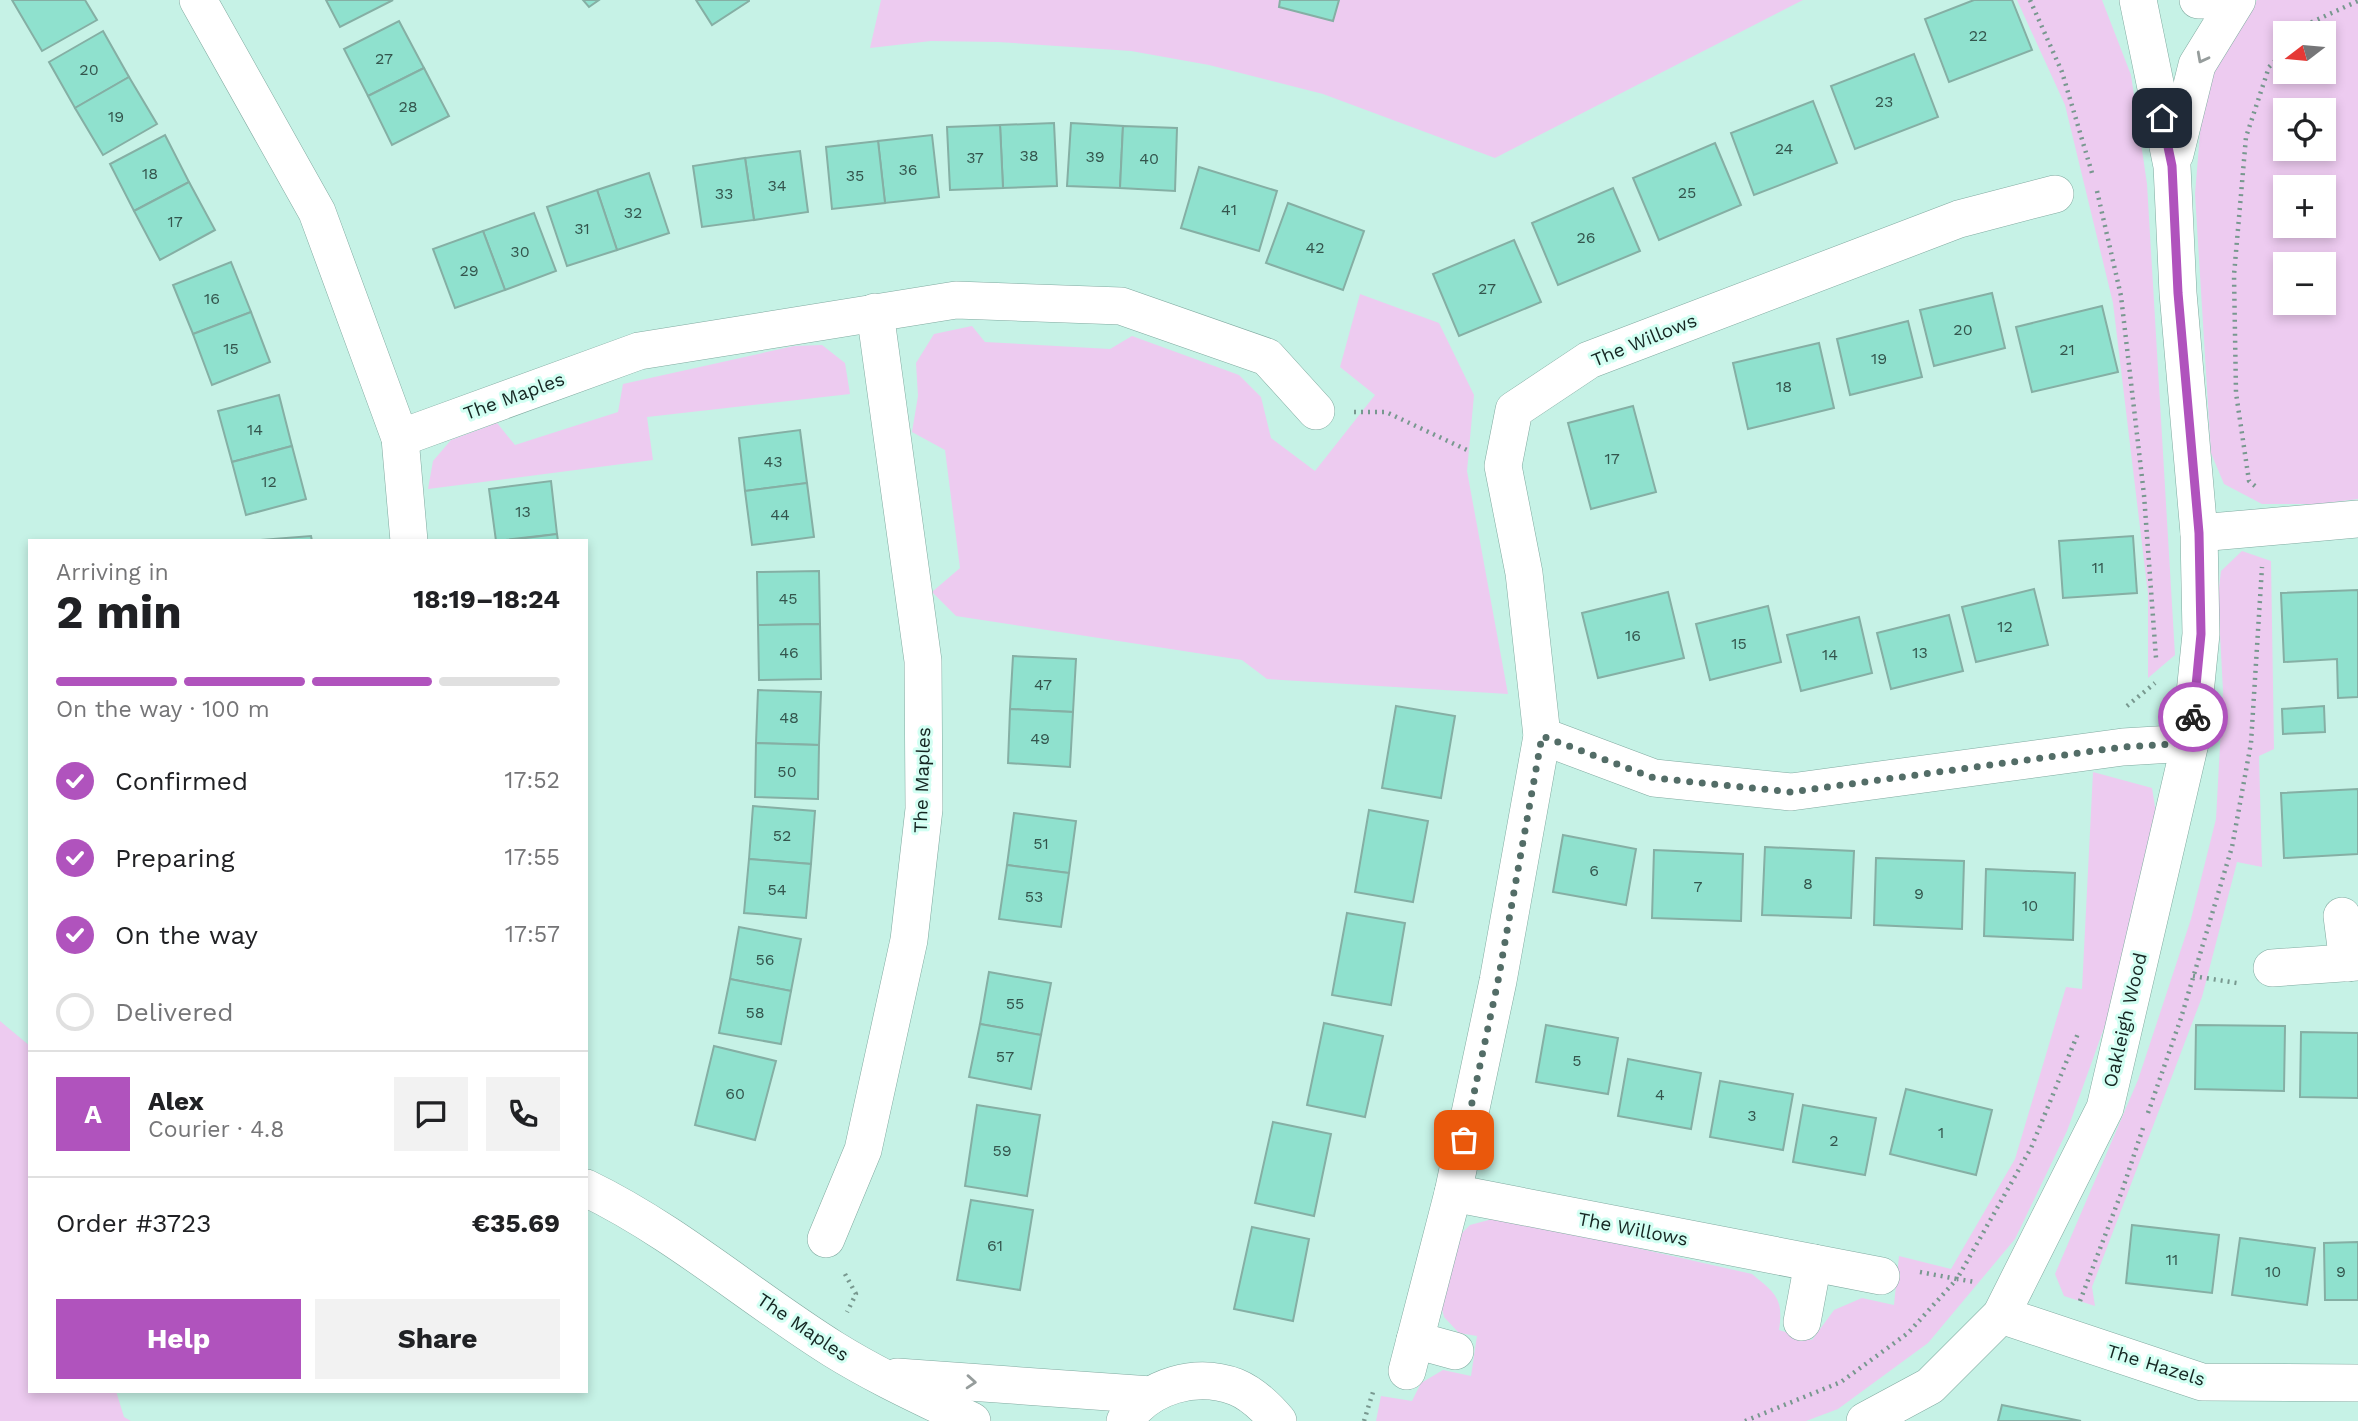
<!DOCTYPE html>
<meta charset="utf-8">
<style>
:root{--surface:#fff;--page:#f2f2f2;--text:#202124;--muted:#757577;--line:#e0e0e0;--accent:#b053bd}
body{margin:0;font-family:"Work Sans",sans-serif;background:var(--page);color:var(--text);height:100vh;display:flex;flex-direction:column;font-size:26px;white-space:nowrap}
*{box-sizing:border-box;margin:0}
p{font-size:23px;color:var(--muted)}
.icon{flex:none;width:38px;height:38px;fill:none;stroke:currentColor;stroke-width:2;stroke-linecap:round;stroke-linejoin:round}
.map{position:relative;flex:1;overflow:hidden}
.sheet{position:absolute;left:28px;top:539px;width:560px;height:854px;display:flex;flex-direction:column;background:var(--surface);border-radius:0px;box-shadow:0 4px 10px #0003}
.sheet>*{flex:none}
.needle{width:46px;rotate:254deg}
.fabs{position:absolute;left:2273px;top:21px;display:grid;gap:14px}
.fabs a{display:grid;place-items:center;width:63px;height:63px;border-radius:0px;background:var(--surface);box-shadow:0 4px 10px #0003;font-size:35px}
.pin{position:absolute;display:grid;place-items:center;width:60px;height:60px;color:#fff;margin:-30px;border-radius:14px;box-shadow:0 4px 10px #0006}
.courier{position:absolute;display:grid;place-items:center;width:70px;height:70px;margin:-35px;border:5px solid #b053bd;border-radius:50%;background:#fff;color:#222;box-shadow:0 2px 9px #0007}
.summary em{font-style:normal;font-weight:700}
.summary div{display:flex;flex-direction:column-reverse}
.summary{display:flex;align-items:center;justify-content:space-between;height:119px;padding:0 28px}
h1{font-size:46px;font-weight:700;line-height:52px}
.bar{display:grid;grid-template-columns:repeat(4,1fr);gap:10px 7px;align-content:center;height:84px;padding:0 28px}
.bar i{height:9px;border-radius:5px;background:var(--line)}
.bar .active{background:var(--accent)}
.bar p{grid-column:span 4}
.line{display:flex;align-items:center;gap:18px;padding:0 28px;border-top:2px solid var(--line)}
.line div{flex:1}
.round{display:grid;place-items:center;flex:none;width:74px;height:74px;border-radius:0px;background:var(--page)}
ol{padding:0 28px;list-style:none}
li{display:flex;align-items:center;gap:21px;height:77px}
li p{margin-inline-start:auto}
li .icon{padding:7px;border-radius:50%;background:var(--accent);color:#fff;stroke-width:4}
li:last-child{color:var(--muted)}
li i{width:38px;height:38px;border:4px solid var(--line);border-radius:50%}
.button{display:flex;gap:14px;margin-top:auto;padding:14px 28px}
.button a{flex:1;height:80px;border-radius:0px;background:var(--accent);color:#fff;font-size:28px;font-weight:700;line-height:80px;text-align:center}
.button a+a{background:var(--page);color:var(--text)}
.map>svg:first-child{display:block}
.green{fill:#edcbf0;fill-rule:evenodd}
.building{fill:#8fe1ce;stroke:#85afa4;stroke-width:2}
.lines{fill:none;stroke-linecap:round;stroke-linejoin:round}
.minor-casing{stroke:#80aaa0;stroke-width:38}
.path{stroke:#78988f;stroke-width:4.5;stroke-dasharray:2 5;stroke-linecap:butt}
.minor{stroke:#fff;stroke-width:37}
.oneway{stroke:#969d9c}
.done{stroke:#536d67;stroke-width:7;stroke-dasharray:0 12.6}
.route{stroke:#b053bd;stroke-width:9}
.labels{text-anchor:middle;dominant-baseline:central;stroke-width:6;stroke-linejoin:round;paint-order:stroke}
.number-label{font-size:16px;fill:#34554d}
.street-label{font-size:19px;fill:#152622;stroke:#d3fff3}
</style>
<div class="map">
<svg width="2358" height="1421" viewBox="0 0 2358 1421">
<rect width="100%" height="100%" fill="#c6f2e6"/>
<g class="green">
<path d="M881 0H1803L1495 158 1323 94 1209 65 1131 51 998 42 931 41 870 48Z"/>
<path d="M2017 0H2102L2131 75 2147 184 2175 655 2148 678V594L2113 303 2065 105Z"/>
<path d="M2257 0H2358V499L2319 504H2262L2224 484 2211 453 2195 194 2202 109 2219 54ZM2286 33H2324V72H2286ZM2286 110H2324V149H2286ZM2286 187H2324V226H2286ZM2286 264H2324V303H2286Z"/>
<path d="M1360 294 1439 323 1474 395 1467 471 1508 694 1267 679 1242 660 956 616 932 592 960 568 945 450 912 432 918 396 916 363 934 334 972 326 985 342 1110 349 1132 336 1239 375 1261 397 1271 438 1315 471 1375 395 1340 367Z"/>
<path d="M822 345 845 363 850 394 647 417 653 460 428 489 433 461 451 440 497 423 515 445 618 412 623 384 794 346Z"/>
<path d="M2242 551 2271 561 2274 749 2259 756 2262 867 2237 862 2202 997 2092 1287 2095 1306 2064 1296 2055 1274 2138 1080 2191 919 2216 819 2223 691 2218 596 2221 571Z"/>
<path d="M2093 772 2152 788 2158 826 2136 939 2067 1131 2015 1239 1928 1343 1838 1409 1806 1421H1376L1381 1396 1412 1401 1421 1383 1443 1370 1471 1376 1477 1336 1459 1333 1444 1317 1439 1298 1450 1245 1470 1225 1500 1217 1752 1274C1775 1293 1784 1298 1779 1330L1812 1340 1834 1310 1862 1298 1894 1305 1899 1256 1951 1269 2015 1159 2066 987 2082 989Z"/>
<path d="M0 1021 30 1046V1391H116L124 1417 131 1421H0Z"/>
</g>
<g class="building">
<path d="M12 0H85L97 20 42 51Z"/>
<path d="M326 0H393L340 27Z"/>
<path d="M583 0H599L589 7Z"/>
<path d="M696 0H749V1L712 25Z"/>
<path d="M1280 0H1339L1333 21 1279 7Z"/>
<path d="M1974 0H2012L2032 50 1949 82 1925 19Z"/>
<path d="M399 21 424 68 368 96 344 49Z"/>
<path d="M103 31 129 77 75 108 49 62Z"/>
<path d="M1914 54 1938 117 1855 149 1831 86Z"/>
<path d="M424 68 449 116 392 145 368 96Z"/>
<path d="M129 77 157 124 103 155 75 108Z"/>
<path d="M1813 101 1837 163 1754 195 1731 133Z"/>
<path d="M1054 123 1057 186 1003 188 1000 125Z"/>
<path d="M1071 123 1123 126 1120 188 1067 186Z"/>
<path d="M1000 125 1003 188 950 190 947 127Z"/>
<path d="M1123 126 1177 128 1175 191 1120 188Z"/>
<path d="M165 135 189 182 134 211 110 164Z"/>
<path d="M932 135 939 197 885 203 878 141Z"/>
<path d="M878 141 885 203 832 209 826 147Z"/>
<path d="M1715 143 1741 205 1659 240 1633 178Z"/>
<path d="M800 151 808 212 754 220 745 158Z"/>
<path d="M745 158 754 220 702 227 693 166Z"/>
<path d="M1199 167 1277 191 1259 251 1181 228Z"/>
<path d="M649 173 669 233 617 250 597 190Z"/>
<path d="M189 182 215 230 160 260 134 211Z"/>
<path d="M1613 188 1640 251 1558 285 1532 223Z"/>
<path d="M597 190 617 250 567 266 547 207Z"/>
<path d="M1288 203 1364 231 1343 290 1266 263Z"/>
<path d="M534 213 556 271 505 290 483 231Z"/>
<path d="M483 231 505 290 455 308 433 249Z"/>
<path d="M1514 240 1541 302 1459 336 1433 274Z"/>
<path d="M231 262 251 312 193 334 173 285Z"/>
<path d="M1992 293 2005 348 1934 366 1920 310Z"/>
<path d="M2102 306 2118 372 2032 392 2016 327Z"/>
<path d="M251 312 270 362 212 385 193 334Z"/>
<path d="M1908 321 1922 377 1850 395 1837 339Z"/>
<path d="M1819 343 1834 408 1748 429 1733 363Z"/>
<path d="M279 395 292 446 232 462 218 411Z"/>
<path d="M1633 406 1656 492 1591 509 1568 423Z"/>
<path d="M800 430 807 483 745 491 739 438Z"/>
<path d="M292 446 306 499 246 515 232 462Z"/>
<path d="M551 481 557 534 496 541 489 489Z"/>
<path d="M807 483 814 537 752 545 745 491Z"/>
<path d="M557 534 558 541H502Z"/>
<path d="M311 536 312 541H249Z"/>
<path d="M2133 536 2137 593 2063 598 2059 541Z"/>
<path d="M819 571 820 624 758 625 757 572Z"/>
<path d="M2034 589 2048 645 1976 662 1962 607Z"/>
<path d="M2358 590V697L2338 698 2337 659 2284 662 2281 593Z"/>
<path d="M1668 592 1684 658 1598 678 1582 613Z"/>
<path d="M1768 606 1781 662 1710 680 1696 624Z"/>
<path d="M1949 615 1963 671 1891 689 1877 633Z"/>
<path d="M1859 617 1872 673 1801 691 1787 635Z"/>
<path d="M820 624 821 679 759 680 758 625Z"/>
<path d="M1013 656 1076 659 1073 712 1010 709Z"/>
<path d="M758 690 821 692 819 745 756 743Z"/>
<path d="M1396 706 1455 716 1441 798 1382 788Z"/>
<path d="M2324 706 2325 732 2283 734 2282 709Z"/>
<path d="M1010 709 1073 712 1070 767 1008 763Z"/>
<path d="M756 743 819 745 818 799 755 797Z"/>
<path d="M2358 789V854L2284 858 2281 793Z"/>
<path d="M753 806 815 811 811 864 749 859Z"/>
<path d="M1369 810 1428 821 1413 902 1355 892Z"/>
<path d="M1014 813 1076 821 1069 873 1007 865Z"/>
<path d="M1563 835 1636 849 1626 905 1553 892Z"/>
<path d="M1765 847 1854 851 1851 918 1762 915Z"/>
<path d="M1654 850 1743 854 1741 921 1652 918Z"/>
<path d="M1876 858 1964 861 1962 929 1874 925Z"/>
<path d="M749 859 811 864 806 918 744 913Z"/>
<path d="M1007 865 1069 873 1061 927 999 919Z"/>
<path d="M1986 869 2075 873 2073 940 1984 936Z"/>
<path d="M1347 913 1405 923 1391 1005 1332 995Z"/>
<path d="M739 927 801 939 791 991 730 979Z"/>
<path d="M989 972 1051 983 1041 1035 980 1024Z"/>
<path d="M730 979 791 991 781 1044 719 1033Z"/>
<path d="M1324 1023 1383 1036 1365 1117 1307 1105Z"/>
<path d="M980 1024 1041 1035 1031 1089 969 1077Z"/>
<path d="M1546 1025 1618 1038 1608 1094 1536 1082Z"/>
<path d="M2196 1025 2285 1026 2284 1091 2195 1089Z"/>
<path d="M2301 1032 2358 1033V1098L2300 1097Z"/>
<path d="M714 1046 776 1061 755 1140 695 1125Z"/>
<path d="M1628 1059 1701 1073 1691 1129 1618 1116Z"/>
<path d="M1720 1081 1793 1094 1783 1150 1710 1137Z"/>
<path d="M1906 1089 1992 1110 1976 1175 1890 1154Z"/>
<path d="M977 1105 1040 1115 1027 1196 965 1186Z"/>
<path d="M1803 1105 1876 1118 1865 1175 1793 1162Z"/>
<path d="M1273 1122 1331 1134 1314 1216 1255 1203Z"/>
<path d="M971 1200 1033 1210 1020 1290 957 1280Z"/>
<path d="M2132 1225 2219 1235 2212 1293 2126 1283Z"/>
<path d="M1252 1227 1309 1239 1293 1321 1234 1309Z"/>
<path d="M2240 1238 2315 1248 2307 1305 2232 1295Z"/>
<path d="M2358 1242V1300H2325L2324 1243Z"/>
<path d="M2002 1405 2081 1421H1998Z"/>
</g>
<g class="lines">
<g class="minor-casing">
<g id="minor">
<path d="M198 0 317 212 400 438 409 541"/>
<path d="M2138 0 2172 166 2178 293 2199 533 2358 519"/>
<path d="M2198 0H2207"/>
<path d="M2175 154 2197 65 2237 0"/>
<path d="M400 438 639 351 956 300 1121 306 1267 357 1316 411"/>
<path d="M1542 736 1654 778 1791 792 2123 747 2190 743"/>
<path d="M2342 916 2348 963"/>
<path d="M2272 968 2358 962"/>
<path d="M586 1188C675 1231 750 1297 833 1349 878 1377 925 1398 972 1421"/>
<path d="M1453 1193 1881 1276"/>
<path d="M826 1239 863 1150 909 940 924 809 923 661 875 312"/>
<path d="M2001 1315 2202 1382 2358 1383"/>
<path d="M1802 1322 1813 1263"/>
<path d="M1415 1340 1455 1351"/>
<path d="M1407 1371 1453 1193 1498 981 1542 736 1524 573 1503 466 1514 410 1589 360 1959 219 2055 194"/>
<path d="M897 1377 1151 1395"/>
<path d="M1125 1421C1148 1385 1197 1372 1236 1387 1253 1394 1266 1407 1278 1421"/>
<path d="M1865 1421 1930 1386 2001 1315 2105 1108 2190 743 2201 634 2199 533"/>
</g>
</g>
<g class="path">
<path d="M2030 0 2062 72 2092 173"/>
<path d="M2302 33 2312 22 2358 1"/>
<path d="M2097 191 2121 296 2144 495 2156 658"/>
<path d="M1354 412H1386L1467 450"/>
<path d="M2255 486 2249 481 2236 393 2234 275 2246 137 2269 67 2286 50"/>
<path d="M2127 706 2155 683"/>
<path d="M2193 976 2237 983"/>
<path d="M2148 1113 2181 1018 2232 847 2251 743 2262 567"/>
<path d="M1920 1272 1957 1279 2031 1148 2079 1031"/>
<path d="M845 1274 856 1294 847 1312"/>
<path d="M2080 1301 2122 1191 2143 1128"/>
<path d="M1364 1421 1373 1392"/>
<path d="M1745 1421 1841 1382 1908 1333 1957 1279 1975 1282"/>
</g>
<use href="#minor" class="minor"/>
</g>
<defs><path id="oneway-chevron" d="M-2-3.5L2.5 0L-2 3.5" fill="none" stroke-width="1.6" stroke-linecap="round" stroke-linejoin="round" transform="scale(1.75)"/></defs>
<g class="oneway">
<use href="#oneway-chevron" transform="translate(2202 58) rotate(118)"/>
<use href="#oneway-chevron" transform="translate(971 1382) rotate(4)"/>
</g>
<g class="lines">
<path class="done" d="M1464 1140 1498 981 1542 736 1654 778 1791 792 2123 747 2190 743 2193 717"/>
<path class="route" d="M2162 118 2172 166 2178 293 2199 533 2201 634 2193 717"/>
</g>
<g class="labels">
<g class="number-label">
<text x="1978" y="35">22</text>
<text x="384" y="58">27</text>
<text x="89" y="69">20</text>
<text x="1884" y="101">23</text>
<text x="408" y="106">28</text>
<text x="116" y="116">19</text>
<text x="1784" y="148">24</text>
<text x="1029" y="155">38</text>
<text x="1095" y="156">39</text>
<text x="975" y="157">37</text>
<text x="1149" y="158">40</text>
<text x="908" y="169">36</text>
<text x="150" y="173">18</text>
<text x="855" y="175">35</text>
<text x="777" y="185">34</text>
<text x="1687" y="192">25</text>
<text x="724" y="193">33</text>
<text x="1229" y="209">41</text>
<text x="633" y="212">32</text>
<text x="175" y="221">17</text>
<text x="582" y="228">31</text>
<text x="1586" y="237">26</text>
<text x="1315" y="247">42</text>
<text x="520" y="251">30</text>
<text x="469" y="270">29</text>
<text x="1487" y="288">27</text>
<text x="212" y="298">16</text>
<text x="1963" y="329">20</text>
<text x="231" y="348">15</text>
<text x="2067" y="349">21</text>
<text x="1879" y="358">19</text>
<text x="1784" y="386">18</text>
<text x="255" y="429">14</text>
<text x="1612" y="458">17</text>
<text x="773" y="461">43</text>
<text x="269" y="481">12</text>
<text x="523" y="511">13</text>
<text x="780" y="514">44</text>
<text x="2098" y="567">11</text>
<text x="788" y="598">45</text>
<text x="2005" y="626">12</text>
<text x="1633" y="635">16</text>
<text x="1739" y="643">15</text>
<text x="789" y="652">46</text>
<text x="1920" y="652">13</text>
<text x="1830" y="654">14</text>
<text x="1043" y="684">47</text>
<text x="789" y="717">48</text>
<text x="1040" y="738">49</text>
<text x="787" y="771">50</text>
<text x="782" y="835">52</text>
<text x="1041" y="843">51</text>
<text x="1594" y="870">6</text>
<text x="1808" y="883">8</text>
<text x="1698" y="886">7</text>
<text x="777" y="889">54</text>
<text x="1919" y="893">9</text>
<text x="1034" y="896">53</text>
<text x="2030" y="905">10</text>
<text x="765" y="959">56</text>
<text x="1015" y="1003">55</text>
<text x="755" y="1012">58</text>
<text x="1005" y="1056">57</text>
<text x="1577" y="1060">5</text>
<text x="735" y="1093">60</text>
<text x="1660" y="1094">4</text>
<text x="1752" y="1115">3</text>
<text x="1941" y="1132">1</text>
<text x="1834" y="1140">2</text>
<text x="1002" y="1150">59</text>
<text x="995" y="1245">61</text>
<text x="2172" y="1259">11</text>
<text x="2273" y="1271">10</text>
<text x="2341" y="1271">9</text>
</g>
<g class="street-label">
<text transform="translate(1644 340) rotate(-22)">The Willows</text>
<text transform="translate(514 396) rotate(-20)">The Maples</text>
<text transform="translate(922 780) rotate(-88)">The Maples</text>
<text transform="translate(2125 1020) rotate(-77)">Oakleigh Wood</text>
<text transform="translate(1633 1229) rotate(11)">The Willows</text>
<text transform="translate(803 1327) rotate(34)">The Maples</text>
<text transform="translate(2156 1365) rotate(17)">The Hazels</text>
</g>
</g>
</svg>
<div class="fabs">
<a><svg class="needle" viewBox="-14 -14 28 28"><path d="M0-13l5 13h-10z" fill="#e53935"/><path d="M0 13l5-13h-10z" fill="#757577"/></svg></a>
<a><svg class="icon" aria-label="locate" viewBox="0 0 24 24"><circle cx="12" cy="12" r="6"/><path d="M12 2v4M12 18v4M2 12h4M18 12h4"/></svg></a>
<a>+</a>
<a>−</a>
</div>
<div class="pin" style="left:1464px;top:1140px;background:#ea580c"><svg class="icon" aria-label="bag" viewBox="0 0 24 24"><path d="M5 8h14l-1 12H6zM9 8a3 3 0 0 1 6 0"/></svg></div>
<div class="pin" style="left:2162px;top:118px;background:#1f2937"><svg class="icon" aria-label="home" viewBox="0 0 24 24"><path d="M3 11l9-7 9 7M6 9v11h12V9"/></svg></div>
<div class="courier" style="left:2193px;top:717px"><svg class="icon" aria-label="bike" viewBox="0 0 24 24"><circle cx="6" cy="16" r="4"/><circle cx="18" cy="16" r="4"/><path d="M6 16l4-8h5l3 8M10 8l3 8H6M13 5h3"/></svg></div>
<section class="sheet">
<div class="summary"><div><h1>2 min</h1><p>Arriving in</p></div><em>18:19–18:24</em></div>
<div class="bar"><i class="active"></i><i class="active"></i><i class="active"></i><i></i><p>On the way · 100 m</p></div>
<ol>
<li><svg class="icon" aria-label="check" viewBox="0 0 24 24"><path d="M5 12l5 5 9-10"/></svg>Confirmed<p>17:52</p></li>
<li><svg class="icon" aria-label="check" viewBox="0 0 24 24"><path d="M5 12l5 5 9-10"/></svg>Preparing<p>17:55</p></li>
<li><svg class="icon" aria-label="check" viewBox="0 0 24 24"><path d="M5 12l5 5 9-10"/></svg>On the way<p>17:57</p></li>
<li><i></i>Delivered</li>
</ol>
<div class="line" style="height:126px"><b class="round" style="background:var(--accent);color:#fff">A</b><div><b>Alex</b><p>Courier · 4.8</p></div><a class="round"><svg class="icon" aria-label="chat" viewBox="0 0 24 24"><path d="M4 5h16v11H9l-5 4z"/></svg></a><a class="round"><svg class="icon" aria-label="phone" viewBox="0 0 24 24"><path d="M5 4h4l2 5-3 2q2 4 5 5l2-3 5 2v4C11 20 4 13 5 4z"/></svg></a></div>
<div class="line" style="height:91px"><div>Order #3723</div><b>€35.69</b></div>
<div class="button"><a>Help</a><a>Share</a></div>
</section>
</div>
